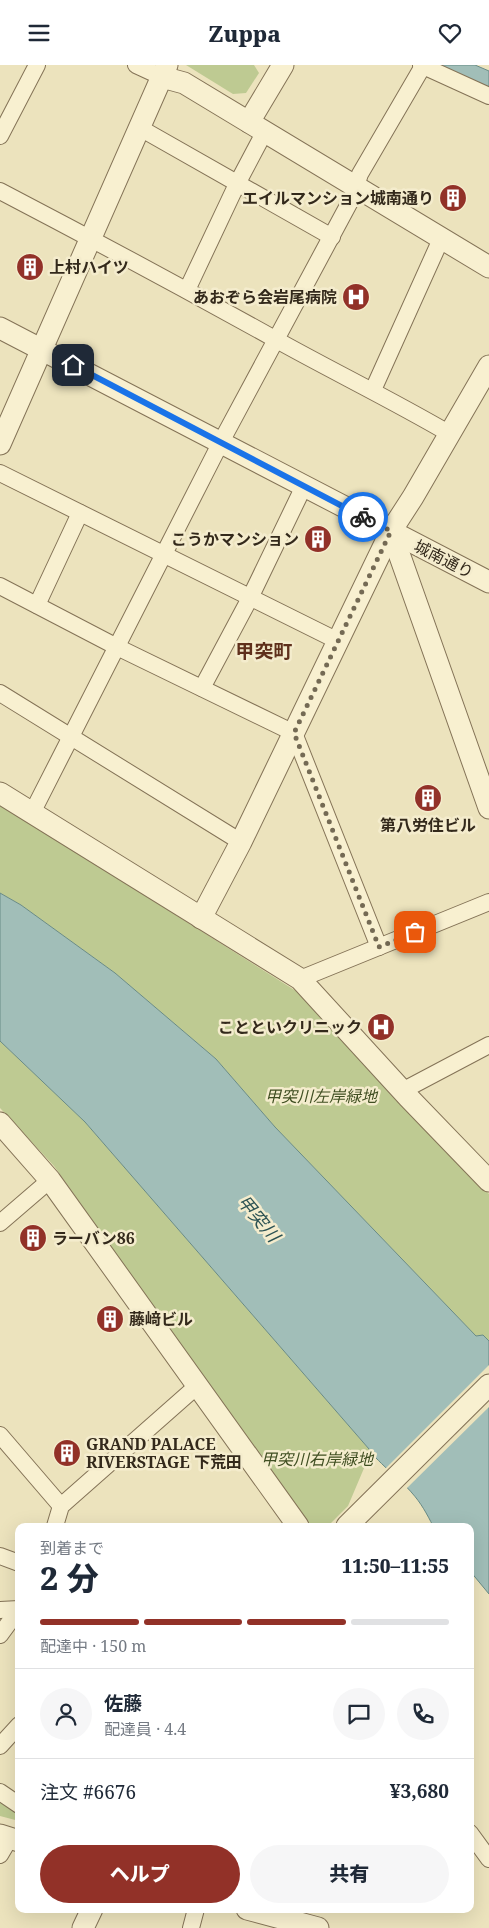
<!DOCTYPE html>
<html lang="ja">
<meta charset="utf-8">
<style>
:root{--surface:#fff;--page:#f6f6f7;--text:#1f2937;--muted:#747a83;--line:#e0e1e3;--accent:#923128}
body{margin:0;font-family:"Noto Serif","Noto Sans JP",serif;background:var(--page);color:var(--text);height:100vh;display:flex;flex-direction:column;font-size:19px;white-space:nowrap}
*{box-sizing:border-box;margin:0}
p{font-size:16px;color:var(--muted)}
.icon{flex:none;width:28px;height:28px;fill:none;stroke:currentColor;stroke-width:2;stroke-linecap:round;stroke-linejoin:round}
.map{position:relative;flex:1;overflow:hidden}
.panel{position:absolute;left:15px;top:1458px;width:459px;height:390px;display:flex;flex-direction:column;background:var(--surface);border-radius:10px;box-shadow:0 5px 20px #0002}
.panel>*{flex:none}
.pin{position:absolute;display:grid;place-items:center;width:42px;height:42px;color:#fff;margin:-21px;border-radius:10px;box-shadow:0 2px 8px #0006}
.courier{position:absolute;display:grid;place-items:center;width:50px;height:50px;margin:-25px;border:4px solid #1a73e8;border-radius:50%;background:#fff;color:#222;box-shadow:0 1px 6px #0007}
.head em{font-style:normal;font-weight:800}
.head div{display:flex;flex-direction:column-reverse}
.head{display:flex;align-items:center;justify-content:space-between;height:85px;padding:0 25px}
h1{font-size:32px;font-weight:800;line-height:38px}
.bar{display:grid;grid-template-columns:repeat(4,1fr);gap:8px 5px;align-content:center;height:60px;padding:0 25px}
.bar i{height:6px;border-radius:4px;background:var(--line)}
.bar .current{background:var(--accent)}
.bar p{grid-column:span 4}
.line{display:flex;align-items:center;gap:12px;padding:0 25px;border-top:1px solid var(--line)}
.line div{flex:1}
.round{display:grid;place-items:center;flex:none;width:52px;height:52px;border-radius:26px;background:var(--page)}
.primary-button{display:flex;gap:10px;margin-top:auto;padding:10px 25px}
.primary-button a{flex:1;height:58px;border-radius:30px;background:var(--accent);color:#fff;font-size:20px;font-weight:800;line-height:58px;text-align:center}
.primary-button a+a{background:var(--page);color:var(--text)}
header{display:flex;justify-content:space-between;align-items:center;height:65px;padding:0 25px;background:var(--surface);font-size:22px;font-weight:800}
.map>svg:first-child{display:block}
.green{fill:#beca92}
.water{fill:#a1beb8;stroke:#698b86}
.pier{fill:#ece3bd}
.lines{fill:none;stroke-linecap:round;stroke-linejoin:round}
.minor-casing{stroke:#847357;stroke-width:18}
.tertiary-casing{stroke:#847357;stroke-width:23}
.minor{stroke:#f8f0d0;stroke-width:16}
.tertiary{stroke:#f8f0d0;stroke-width:21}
.done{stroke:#746a54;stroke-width:5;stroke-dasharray:0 9}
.route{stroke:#1a73e8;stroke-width:6}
.labels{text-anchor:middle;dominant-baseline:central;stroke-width:5;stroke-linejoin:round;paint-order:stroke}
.poi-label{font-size:16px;font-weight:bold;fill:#33291b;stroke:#f4eccd;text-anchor:end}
.street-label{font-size:16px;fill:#33291b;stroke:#f4eccd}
.park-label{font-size:16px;font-style:italic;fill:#404f22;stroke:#f4eccd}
.water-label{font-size:18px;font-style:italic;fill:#2b5253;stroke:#f4eccd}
.quarter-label{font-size:19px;font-weight:bold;fill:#5f301c;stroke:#f4eccd}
</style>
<header><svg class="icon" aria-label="menu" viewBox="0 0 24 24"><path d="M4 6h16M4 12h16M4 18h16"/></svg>Zuppa<svg class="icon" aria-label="heart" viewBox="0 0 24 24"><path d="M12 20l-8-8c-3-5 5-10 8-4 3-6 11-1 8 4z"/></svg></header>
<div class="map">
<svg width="489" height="1863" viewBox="0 0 489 1863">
<rect width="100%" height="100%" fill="#ece3bd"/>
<g class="green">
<path d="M186 0H254L259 8 246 28 233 29Z"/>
<path d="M0 739 296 926 489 1129V1276L483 1270 476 1271 275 1062 216 994 115 908 21 840 0 828Z"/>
<path d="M0 976 85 1057 369 1384 370 1389 348 1441 329 1460 322 1461 317 1458 309 1461 54 1101 0 1043Z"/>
<path d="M0 1734 19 1747V1756L0 1751Z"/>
</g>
<g class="water">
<path d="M437 0H475L489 6V22Z"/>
<path d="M0 828 21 840 115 908 216 994 275 1062 476 1271 483 1270 489 1276V1529L470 1506V1461H433C427 1449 421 1438 412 1428 405 1419 371 1391 369 1384L85 1057 0 976Z"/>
</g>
<path class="pier" d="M489 1300V1342L406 1424 385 1404Z"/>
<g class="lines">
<g class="minor-casing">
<g id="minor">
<path d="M136 0 162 12"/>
<path d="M421 0 489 31"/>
<path d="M140 63 332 172"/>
<path d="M0 71 37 0"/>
<path d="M0 126C92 174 183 223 273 273 332 306 392 335 450 369"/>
<path d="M187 225 237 119 265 66"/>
<path d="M373 325 441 174"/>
<path d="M0 408 338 576"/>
<path d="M0 521 117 582 294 668 379 882"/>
<path d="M37 540 80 448"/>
<path d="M202 623 250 533 304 421"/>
<path d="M0 628 241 777"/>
<path d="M32 748 221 377 352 133 360 109 423 1"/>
<path d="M300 914 489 837"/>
<path d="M402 1026 489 980"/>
<path d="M0 1158 50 1115"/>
<path d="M0 1370 61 1441"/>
<path d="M55 1461 61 1441 197 1321"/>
<path d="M0 1491 19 1498"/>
<path d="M0 1545 19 1544"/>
<path d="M0 1570 19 1544"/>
<path d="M0 1681 19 1660"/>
<path d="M0 1727 19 1740"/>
<path d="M470 1768 489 1794"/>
<path d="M0 1790 10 1773"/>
<path d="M191 1863 196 1844"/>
</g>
</g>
<g class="tertiary-casing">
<g id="tertiary">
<path d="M162 12 184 18 489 202"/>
<path d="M249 57 283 0"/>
<path d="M0 263 489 517"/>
<path d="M0 379 167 0"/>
<path d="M391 466 489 743"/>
<path d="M0 728 300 914 408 1032 489 1116"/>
<path d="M201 853 241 777 391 466 413 432 489 301"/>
<path d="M0 1058 50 1115 298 1461"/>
<path d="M347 1461 489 1320"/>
<path d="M0 1770 19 1776"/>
<path d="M247 1844 318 1863"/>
<path d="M83 1863 92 1844"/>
</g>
</g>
<use href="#minor" class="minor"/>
<use href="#tertiary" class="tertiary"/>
</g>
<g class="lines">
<path class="done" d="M363 452 391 466 294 668 379 882 415 867"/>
<path class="route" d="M73 300 363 452"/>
</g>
<defs>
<g id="building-disc" transform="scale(1.4375)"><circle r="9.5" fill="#923128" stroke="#f4eccd"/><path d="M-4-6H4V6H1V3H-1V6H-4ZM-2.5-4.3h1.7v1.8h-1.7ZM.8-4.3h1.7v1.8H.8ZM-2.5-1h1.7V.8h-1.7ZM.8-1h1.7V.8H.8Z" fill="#fff"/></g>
<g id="hospital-disc" transform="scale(1.4375)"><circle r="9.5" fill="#923128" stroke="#f4eccd"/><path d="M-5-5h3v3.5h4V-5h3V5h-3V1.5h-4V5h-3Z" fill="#fff"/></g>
</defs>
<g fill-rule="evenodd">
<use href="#building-disc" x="453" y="133"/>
<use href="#building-disc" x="30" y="202"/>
<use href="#hospital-disc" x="356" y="232"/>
<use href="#building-disc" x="318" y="474"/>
<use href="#building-disc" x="428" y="733"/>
<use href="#hospital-disc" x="381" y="962"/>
<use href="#building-disc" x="33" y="1173"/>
<use href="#building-disc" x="110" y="1254"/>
<use href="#building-disc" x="67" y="1388"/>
</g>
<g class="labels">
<g class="poi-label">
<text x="434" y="133">エイルマンション城南通り</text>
<text x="49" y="202" text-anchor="start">上村ハイツ</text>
<text x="337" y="232">あおぞら会岩尾病院</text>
<text x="299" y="474">こうかマンション</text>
<text x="428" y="760" text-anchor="middle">第八労住ビル</text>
<text x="362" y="962">ことといクリニック</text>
<text x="52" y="1173" text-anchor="start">ラーバン86</text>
<text x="129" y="1254" text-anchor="start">藤﨑ビル</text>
<text x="86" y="1379" text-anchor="start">GRAND PALACE<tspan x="86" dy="18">RIVERSTAGE 下荒田</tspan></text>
</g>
<g class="street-label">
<text transform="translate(444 494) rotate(27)">城南通り</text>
</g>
<g class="park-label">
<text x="321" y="1031">甲突川左岸緑地</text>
<text x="317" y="1394">甲突川右岸緑地</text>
</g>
<g class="water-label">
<text transform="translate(259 1153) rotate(50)">甲突川</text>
</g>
<g class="quarter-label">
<text x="264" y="586">甲突町</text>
</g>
</g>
</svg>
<div class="pin" style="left:415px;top:867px;background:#ea580c"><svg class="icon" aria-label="bag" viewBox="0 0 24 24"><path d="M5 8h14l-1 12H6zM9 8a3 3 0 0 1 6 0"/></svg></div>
<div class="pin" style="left:73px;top:300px;background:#1f2937"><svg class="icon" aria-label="home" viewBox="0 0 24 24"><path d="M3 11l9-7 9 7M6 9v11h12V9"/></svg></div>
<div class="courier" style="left:363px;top:452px"><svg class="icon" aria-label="bike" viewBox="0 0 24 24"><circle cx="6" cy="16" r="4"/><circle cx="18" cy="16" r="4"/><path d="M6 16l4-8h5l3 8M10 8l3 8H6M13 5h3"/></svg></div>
<section class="panel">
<div class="head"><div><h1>2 分</h1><p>到着まで</p></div><em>11:50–11:55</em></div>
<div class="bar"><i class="current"></i><i class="current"></i><i class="current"></i><i></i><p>配達中 · 150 m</p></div>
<div class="line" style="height:90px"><a class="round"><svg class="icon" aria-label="person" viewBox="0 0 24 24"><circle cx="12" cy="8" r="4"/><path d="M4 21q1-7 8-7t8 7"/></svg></a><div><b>佐藤</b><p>配達員 · 4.4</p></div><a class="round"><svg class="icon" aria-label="chat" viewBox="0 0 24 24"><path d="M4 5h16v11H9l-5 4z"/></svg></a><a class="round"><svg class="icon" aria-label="phone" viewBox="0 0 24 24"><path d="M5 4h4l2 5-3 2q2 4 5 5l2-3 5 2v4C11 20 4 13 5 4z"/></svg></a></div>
<div class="line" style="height:65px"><div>注文 #6676</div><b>¥3,680</b></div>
<div class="primary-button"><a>ヘルプ</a><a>共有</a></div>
</section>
</div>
